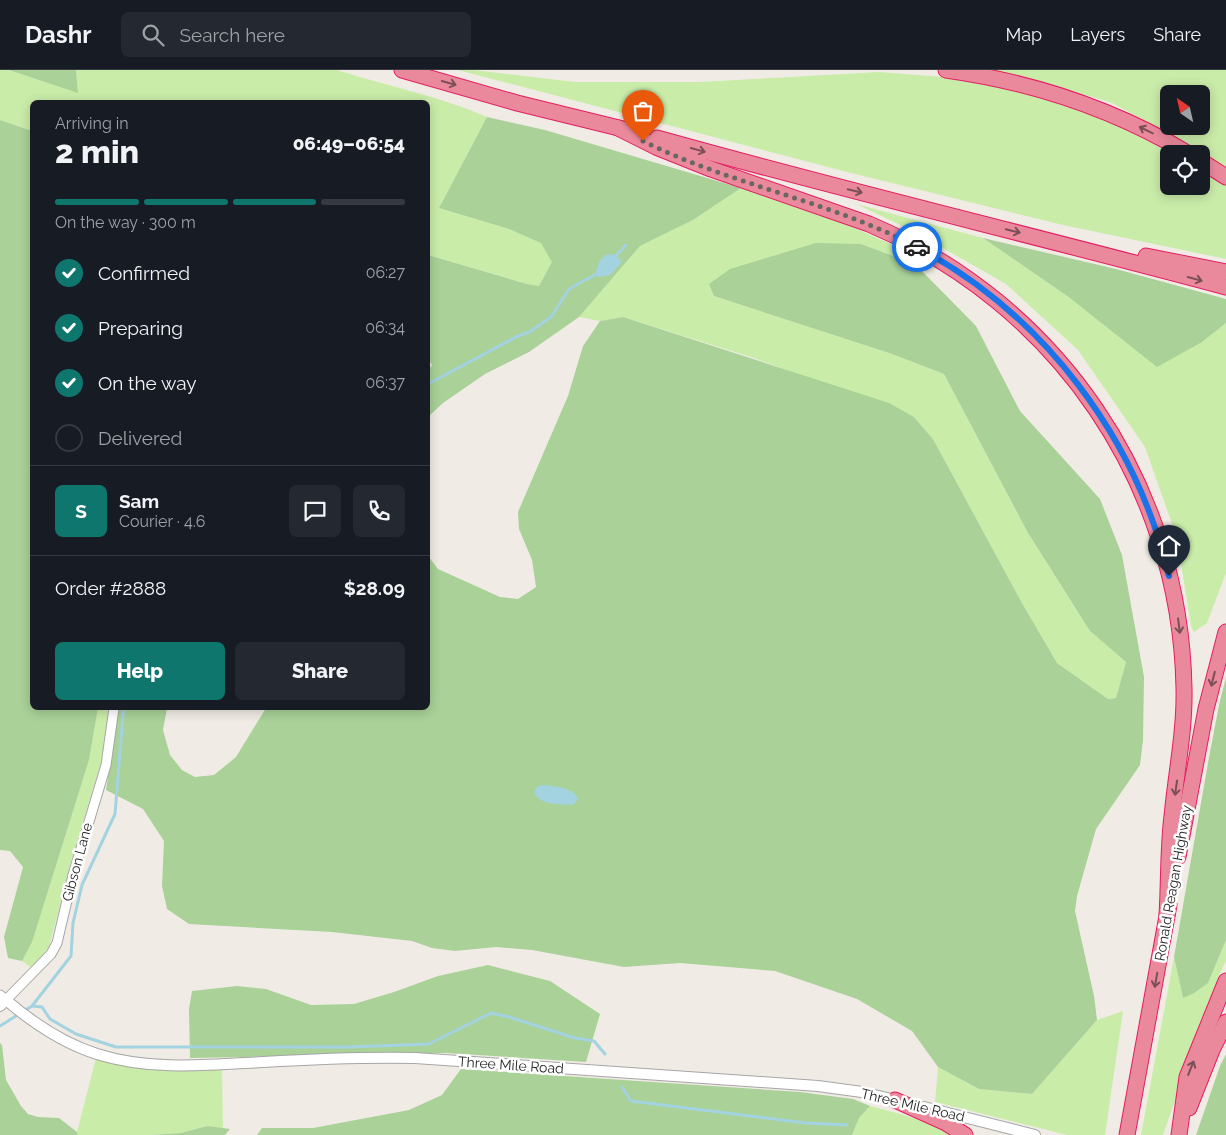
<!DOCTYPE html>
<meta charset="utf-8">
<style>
:root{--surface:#171b24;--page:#242831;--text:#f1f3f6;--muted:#9ea1a6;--line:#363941;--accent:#0f766e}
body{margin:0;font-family:Raleway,sans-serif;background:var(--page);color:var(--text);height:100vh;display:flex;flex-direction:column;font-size:19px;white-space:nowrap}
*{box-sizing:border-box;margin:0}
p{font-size:16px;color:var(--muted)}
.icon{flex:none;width:28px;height:28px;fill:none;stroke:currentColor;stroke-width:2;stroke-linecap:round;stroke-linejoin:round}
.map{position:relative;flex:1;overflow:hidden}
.panel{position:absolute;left:30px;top:30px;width:400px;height:610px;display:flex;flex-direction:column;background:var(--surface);border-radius:8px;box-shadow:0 2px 12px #0003}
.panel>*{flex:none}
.needle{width:32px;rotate:326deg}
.fabs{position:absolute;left:1160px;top:15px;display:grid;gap:10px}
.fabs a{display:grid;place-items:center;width:50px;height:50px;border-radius:8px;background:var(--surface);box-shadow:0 2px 12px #0003;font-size:25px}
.pin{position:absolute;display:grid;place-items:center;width:42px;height:42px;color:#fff;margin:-51px -21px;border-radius:50% 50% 50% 0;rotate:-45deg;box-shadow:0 0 5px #0007}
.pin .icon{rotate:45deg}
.courier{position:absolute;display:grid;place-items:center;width:50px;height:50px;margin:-25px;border:4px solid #1a73e8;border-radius:50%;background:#fff;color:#222;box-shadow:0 1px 6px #0007}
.summary em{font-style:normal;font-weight:800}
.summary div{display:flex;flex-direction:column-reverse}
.summary{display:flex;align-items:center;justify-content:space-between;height:85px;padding:0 25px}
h1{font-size:32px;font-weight:800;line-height:38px}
.bar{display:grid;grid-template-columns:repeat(4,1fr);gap:8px 5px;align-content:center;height:60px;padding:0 25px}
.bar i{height:6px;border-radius:4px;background:var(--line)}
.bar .on{background:var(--accent)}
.bar p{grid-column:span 4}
.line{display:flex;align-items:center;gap:12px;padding:0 25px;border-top:1px solid var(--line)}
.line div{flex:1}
.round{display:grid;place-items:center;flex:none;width:52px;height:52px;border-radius:8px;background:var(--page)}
ol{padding:0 25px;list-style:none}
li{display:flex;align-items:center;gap:15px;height:55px}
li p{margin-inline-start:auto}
li .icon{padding:5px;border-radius:50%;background:var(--accent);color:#fff;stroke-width:4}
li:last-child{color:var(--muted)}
li i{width:28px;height:28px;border:2px solid var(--line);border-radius:50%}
.primary-button{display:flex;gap:10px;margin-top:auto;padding:10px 25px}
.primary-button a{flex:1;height:58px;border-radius:8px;background:var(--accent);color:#fff;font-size:20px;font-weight:800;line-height:58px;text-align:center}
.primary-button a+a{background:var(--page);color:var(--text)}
header{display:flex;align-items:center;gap:30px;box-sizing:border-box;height:70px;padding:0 25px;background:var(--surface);border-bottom:1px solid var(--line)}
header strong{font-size:24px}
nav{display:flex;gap:28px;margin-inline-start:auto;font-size:18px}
.search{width:350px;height:45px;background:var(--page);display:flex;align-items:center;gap:12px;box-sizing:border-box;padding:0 18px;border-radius:8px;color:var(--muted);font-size:19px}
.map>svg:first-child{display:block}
.grass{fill:#caeca9;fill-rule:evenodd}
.forest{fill:#a9d198}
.water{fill:#a3d2e0}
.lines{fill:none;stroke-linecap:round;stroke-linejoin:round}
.stream{stroke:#a3d2e0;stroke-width:3}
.minor-casing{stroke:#a6a6a6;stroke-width:11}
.tertiary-casing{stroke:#a6a6a6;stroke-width:12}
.motorway-casing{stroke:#e31d62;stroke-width:17}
.minor{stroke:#fff;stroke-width:9}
.tertiary{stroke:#fff;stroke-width:10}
.motorway{stroke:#eb899c;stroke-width:15}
.oneway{stroke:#7b4f57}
.done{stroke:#686764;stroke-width:5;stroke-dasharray:0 9}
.route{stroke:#1a73e8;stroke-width:6}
.labels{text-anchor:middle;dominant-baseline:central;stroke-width:5;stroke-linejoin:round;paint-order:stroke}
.street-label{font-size:14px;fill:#1f1f1f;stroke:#fff}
</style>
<header>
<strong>Dashr</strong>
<div class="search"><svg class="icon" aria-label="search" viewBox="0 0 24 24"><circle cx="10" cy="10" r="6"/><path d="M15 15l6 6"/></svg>Search here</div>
<nav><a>Map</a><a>Layers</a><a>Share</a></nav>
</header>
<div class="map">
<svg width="1226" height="1065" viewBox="0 0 1226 1065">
<rect width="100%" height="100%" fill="#f0ece5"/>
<g class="grass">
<path d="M0 0H9L78 22 76 0H337C387 16 439 26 487 47L439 138 509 159 542 173 553 192 539 216 527 214 428 185V32H32V61L0 50Z"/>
<path d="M458 0H473L575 12H699L879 2 970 9 1072 34 1151 68 1177 84H1169V116H1201V99L1226 115V189L1063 155 847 102Z"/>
<path d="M992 0H1226V98L1179 69 1112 33 1047 13ZM1169 24H1201V56H1169Z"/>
<path d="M741 118 819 142 904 180 915 194 861 174 714 226 892 284 944 304 1028 463 1090 561 1126 592 1116 628 1108 629 1057 593 1022 533 933 369 914 347 751 287 623 247 600 251 579 247 640 176 693 150Z"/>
<path d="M856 134 983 168 1070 228 1202 272 1226 253V503L1207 553 1194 562 1191 556 1177 468 1145 377 1078 280 1006 214 915 162Z"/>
<path d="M98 638H110L105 680 78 768 49 877 32 898 22 891 32 871 89 690Z"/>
<path d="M1226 870V891L1219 905 1163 1065H1141L1174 887 1183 928 1208 913Z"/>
<path d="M1123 941 1105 1065H1067L935 1032 938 997 979 1019 1032 1024 1097 950Z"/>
<path d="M96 988C136 1004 179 999 222 998L223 1059 207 1056 181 1063 150 1065H78L77 1062Z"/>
<path d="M870 1036C898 1043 926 1050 951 1065H852L859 1048Z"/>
</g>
<g class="forest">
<path d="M9 0H76L78 23Z"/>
<path d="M487 47 545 60 741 118 693 150 640 176 579 247 529 282 485 304 443 333 428 347V301L432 295 428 288V185L527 214 539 216 552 192 541 173 509 159 439 138Z"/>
<path d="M0 50 32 61V638H98L89 690 32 872 22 891 8 888 4 867 23 797 10 781 0 780Z"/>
<path d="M983 168 1116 199 1226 229V253L1202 272 1157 297 1070 228Z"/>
<path d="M816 173 861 174 915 194 976 256 1020 341 1100 429 1122 485 1144 607 1143 670 1140 695 1096 759 1077 826 1075 841 1094 926 1097 950 1032 1024 979 1019 938 997 912 961 857 929 775 901 680 893 624 897 532 880 496 877 455 881 432 878 412 871 332 862 189 854 167 839 162 816 164 771 143 739 106 720 119 638H167L163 660 170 685 182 700 195 707 214 705 236 687 266 638H428V486L438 499 500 527 518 529 536 517 532 490 519 459 518 442 568 326 583 276 600 251 623 247 889 333 914 347 933 369 1022 533 1057 593 1108 629 1116 628 1126 592 1090 561 1028 463 944 304 892 284 714 226 709 214 730 199Z"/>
<path d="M1226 607V870L1208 913 1194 923 1183 928 1174 887 1208 693 1219 635Z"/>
<path d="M488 895 550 911 600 944 586 992 446 983 190 988 189 939 192 921 237 916 266 919 311 935 354 934 394 922 438 906Z"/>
<path d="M0 973 2 975 6 1010 21 1036 28 1044 38 1047 59 1048 77 1062 78 1065H0Z"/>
<path d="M1226 984V1065H1196L1220 996Z"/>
<path d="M461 999 800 1022 853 1029 870 1036 859 1048 852 1065H257L262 1058H313L409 1040 442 1025Z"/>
<path d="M207 1056 230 1059 225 1065H150L181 1063Z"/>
</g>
<g class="water">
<path d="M613 184 620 189 621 193 610 205 598 207 596 201 599 192 605 185Z"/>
<path d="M544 715C555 716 574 718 578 729L573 735C561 734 539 736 534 722L538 716Z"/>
</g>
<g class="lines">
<g class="stream">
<path d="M613 189 626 175"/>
<path d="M428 314 516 267 531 261 551 247 569 219 600 202"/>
<path d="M32 936 42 937 50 949 76 964 116 977H350L429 974 491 943 509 947 575 968 594 971 605 984"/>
<path d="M0 956 32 936 71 886 73 853 82 815 115 744 123 645 125 638"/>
<path d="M622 1017 631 1031 805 1053 847 1055"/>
</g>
<g class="minor-casing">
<path id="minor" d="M0 925 6 930 51 884 57 873 73 805 106 695 114 638"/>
</g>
<g class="tertiary-casing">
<g id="tertiary">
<path d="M0 936 6 930C33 953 62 973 97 984 150 1001 208 995 263 992 314 989 365 987 415 988L818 1016 862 1022 900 1031"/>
<path d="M924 1037 1035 1065"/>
</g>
</g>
<g class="motorway-casing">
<g id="motorway">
<path d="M402 0 517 33 627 60"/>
<path d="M946 0C1032 12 1114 39 1189 84"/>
<path d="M618 58 656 77 711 99 869 154C1058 234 1180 413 1184 618 1185 661 1176 703 1172 746 1168 778 1169 812 1167 845"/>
<path d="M657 68C846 121 1036 166 1226 217"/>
<path d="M1201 91 1226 107"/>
<path d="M1146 186 1226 202"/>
<path d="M1178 787 1206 639 1226 562"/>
<path d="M895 1030 946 1053 965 1065"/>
<path d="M1189 1038 1212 980 1226 952"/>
<path d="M1127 1065 1169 835"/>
<path d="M1179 1065 1187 1007 1226 911"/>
</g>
</g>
<use href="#minor" class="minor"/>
<use href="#tertiary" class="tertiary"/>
<use href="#motorway" class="motorway"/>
</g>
<defs><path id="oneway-shaft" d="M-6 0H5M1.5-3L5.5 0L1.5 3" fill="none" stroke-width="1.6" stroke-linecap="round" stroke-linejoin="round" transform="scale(1.25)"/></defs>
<g class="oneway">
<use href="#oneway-shaft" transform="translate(449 13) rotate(16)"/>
<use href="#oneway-shaft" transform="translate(1146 60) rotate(-154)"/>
<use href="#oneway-shaft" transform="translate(698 80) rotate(15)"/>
<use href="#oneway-shaft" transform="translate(855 121) rotate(13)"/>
<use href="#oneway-shaft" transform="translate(1013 161) rotate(14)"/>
<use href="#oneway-shaft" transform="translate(1195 209) rotate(15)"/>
<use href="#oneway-shaft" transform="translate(1179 556) rotate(83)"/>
<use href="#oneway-shaft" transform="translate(1213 609) rotate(104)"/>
<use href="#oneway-shaft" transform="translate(1176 718) rotate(98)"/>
<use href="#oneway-shaft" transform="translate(1156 910) rotate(100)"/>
<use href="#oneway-shaft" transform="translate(1191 998) rotate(-68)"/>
</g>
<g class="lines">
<path class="done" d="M643 71C731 115 830 131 917 177"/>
<path class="route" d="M917 177C1044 245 1136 367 1169 506"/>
</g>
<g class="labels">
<g class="street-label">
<text transform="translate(77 792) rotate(-75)">Gibson Lane</text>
<text transform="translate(1173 813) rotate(-80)">Ronald Reagan Highway</text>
<text transform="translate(511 995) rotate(4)">Three Mile Road</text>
<text transform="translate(913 1035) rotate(13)">Three Mile Road</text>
</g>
</g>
</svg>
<div class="fabs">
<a><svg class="needle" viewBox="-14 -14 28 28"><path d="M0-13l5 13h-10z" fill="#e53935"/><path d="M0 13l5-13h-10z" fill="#9ea1a6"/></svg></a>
<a><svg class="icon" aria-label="locate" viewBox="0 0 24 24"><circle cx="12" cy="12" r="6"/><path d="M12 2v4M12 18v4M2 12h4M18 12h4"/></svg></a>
</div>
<div class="pin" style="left:643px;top:71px;background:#ea580c"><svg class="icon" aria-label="bag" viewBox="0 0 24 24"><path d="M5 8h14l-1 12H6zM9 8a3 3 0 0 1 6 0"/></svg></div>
<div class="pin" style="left:1169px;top:506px;background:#1f2937"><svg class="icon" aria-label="home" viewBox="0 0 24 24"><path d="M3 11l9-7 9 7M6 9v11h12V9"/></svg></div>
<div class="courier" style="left:917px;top:177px"><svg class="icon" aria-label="car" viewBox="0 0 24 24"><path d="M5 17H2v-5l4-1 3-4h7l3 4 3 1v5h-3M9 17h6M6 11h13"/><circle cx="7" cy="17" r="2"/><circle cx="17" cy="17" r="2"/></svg></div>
<section class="panel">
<div class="summary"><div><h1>2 min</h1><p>Arriving in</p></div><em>06:49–06:54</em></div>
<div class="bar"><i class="on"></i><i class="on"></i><i class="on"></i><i></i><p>On the way · 300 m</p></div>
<ol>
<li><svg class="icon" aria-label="check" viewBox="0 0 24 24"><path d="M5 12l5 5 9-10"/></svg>Confirmed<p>06:27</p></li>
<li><svg class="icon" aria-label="check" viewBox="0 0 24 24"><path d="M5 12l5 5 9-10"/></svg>Preparing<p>06:34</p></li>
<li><svg class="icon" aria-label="check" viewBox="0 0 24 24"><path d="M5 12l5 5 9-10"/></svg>On the way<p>06:37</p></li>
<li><i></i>Delivered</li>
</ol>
<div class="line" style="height:90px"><b class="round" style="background:var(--accent);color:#fff">S</b><div><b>Sam</b><p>Courier · 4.6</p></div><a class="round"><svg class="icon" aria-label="chat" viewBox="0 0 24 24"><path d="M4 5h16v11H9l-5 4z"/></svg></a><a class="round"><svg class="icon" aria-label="phone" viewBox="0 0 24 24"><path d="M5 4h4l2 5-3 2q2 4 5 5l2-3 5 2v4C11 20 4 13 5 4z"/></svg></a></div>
<div class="line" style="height:65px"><div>Order #2888</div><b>$28.09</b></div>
<div class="primary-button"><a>Help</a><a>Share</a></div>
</section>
</div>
